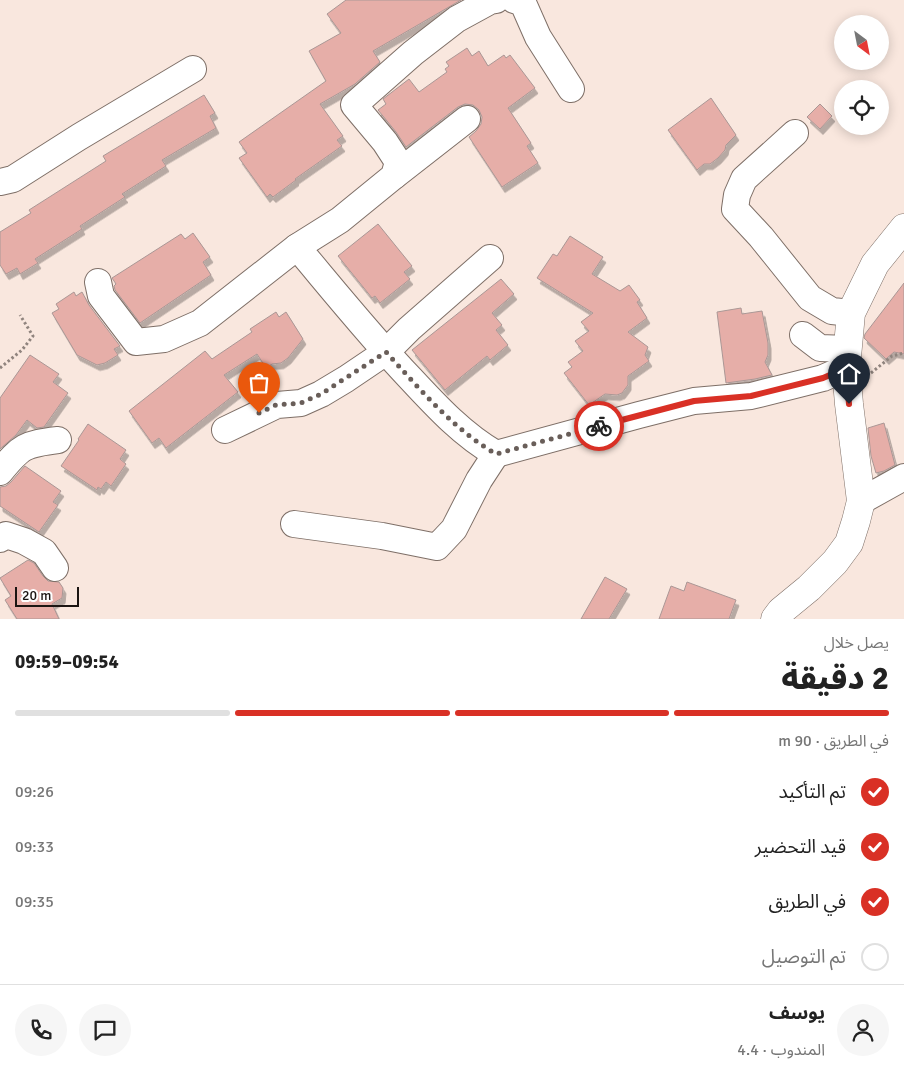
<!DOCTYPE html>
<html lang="ar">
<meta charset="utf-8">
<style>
:root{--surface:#fff;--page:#f6f6f6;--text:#222;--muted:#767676;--line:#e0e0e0;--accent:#d93025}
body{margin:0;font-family:Signika,"Noto Sans Arabic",sans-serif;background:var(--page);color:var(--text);direction:rtl;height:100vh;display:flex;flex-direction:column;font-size:19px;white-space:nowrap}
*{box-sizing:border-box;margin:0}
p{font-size:16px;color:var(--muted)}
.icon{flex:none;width:28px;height:28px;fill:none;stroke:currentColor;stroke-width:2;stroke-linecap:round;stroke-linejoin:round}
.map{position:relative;height:619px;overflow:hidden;direction:ltr}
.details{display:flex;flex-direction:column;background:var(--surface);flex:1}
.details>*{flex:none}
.needle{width:32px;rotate:148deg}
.buttons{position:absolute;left:834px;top:15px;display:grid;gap:10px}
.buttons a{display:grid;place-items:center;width:55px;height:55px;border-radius:50%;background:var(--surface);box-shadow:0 2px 12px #0003;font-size:25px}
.scale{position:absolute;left:15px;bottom:12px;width:64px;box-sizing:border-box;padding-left:5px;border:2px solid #1b1512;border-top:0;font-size:14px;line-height:18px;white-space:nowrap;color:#1b1512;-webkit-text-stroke:4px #fff;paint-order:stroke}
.pin{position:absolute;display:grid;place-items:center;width:42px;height:42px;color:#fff;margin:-51px -21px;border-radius:50% 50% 50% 0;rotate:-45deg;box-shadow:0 0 5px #0007}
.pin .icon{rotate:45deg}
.courier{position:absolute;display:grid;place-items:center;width:50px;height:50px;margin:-25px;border:4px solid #d93025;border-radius:50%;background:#fff;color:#222;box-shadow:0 1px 6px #0007}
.head em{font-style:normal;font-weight:800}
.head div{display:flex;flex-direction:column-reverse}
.head{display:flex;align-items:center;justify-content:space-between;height:85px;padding:0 15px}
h1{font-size:32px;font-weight:800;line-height:38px}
.bar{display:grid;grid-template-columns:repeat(4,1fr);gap:8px 5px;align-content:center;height:60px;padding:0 15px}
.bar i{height:6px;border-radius:4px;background:var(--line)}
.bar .active{background:var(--accent)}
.bar p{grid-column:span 4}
.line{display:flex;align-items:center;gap:12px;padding:0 15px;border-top:1px solid var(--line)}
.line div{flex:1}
.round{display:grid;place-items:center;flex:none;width:52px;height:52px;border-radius:26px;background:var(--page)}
ol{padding:0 15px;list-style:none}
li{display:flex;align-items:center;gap:15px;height:55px}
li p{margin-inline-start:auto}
li .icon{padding:5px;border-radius:50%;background:var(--accent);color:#fff;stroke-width:4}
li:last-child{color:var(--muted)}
li i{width:28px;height:28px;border:2px solid var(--line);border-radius:50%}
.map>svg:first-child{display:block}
.building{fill:#e6aea8;stroke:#aa9795;filter:url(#shadow)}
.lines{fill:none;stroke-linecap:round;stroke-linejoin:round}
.minor-casing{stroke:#7e6f67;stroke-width:28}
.secondary-casing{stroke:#7e6f67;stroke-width:29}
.path{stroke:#90847e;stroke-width:3;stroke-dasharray:2.5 2.5;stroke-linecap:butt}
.minor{stroke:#fff;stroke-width:26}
.secondary{stroke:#fff;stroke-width:28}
.done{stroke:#695e59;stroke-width:5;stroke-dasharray:0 9}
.route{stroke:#d93025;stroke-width:6}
</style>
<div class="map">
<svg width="904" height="619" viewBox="0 0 904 619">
<defs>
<filter id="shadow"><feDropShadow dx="3" dy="5.5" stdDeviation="0" flood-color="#0004"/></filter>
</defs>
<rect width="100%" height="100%" fill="#f9e7de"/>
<g class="building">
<path d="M346 0H461L373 51 380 62 355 84 320 104 343 136 337 140 342 146 295 179 296 180 273 197 270 194 267 197 239 158 247 153 239 142 326 81 309 51 341 33 327 14Z"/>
<path d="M467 48 472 56 479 51 488 66 504 55 506 58 510 55 535 88 508 108 531 143 527 146 538 163 502 187 469 137 476 131 481 124 482 117 479 110 473 105 465 104 458 107 406 147 396 132 378 110 386 104 383 99 409 79 419 92 447 72 445 69 449 66 446 62Z"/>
<path d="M204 95 215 113 210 116 216 128 162 160 166 166 122 194 125 197 80 226 82 229 35 259 38 263 20 274 17 268 6 274 0 265V232L31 213 29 210 106 161 103 156Z"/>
<path d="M711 98 736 135 726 145 725 150 718 158 710 164H704L697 170 668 130Z"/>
<path d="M820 104 832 116 820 129 807 117Z"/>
<path d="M378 224 412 266 404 272 410 279 380 303 375 296 372 298 338 256Z"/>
<path d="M193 233 210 257 203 262 211 275 140 323 115 290 114 286 116 284 112 278 181 234 185 239Z"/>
<path d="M570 236 603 257 592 274 620 291 629 285 640 300 637 302 647 318 628 332 648 347 645 355 649 361 628 376V385L622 393 617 395 605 394 589 405 564 373 572 367 568 362 583 351 575 341 589 331 581 322 593 313 537 278 553 254 557 256Z"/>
<path d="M501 279 514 294 492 313 502 325 496 330 508 345 490 360 487 356 445 390 412 350Z"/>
<path d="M904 283V354L894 352 886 359 864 338 865 334Z"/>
<path d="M74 292 76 296 82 292 89 305 120 346 114 349 118 355 105 363 97 365 77 355 52 313 59 309 56 304Z"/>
<path d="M741 308 742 314 762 311 768 343V355L765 362 772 375 755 379 726 383 717 312Z"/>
<path d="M276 312 279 317 286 312 303 339 288 358 281 363 272 364 266 368 257 354 224 375 238 392 166 448 159 438 152 443 129 411 205 351 212 359 252 332 250 329Z"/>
<path d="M30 355 59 374 53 382 68 393 44 427 37 428 27 420 16 435 0 449V398Z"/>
<path d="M884 423 895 465 884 471 876 473 871 456 868 428Z"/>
<path d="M88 424 126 450 120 459 126 464 111 486 106 482 101 489 98 487 97 490 61 466 79 440 78 439Z"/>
<path d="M25 466 61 491 53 502 58 505 39 532 0 506V487L6 486 11 482Z"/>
<path d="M28 560 34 563 43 576 48 581 59 582 63 588 62 598 52 604 59 619H17L5 600 11 596 0 578Z"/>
<path d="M605 577 627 589 609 619H581Z"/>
<path d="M687 582 736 600 729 619H659L671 586 684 591Z"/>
</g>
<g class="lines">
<g class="minor-casing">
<g id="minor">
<path d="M496 0 490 1 457 19 413 53 354 105 385 142 398 162 394 176 340 220 297 247C334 291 371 337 411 379 437 407 463 435 496 454L639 415 694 401 751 396 823 378 846 368"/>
<path d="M514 0 523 3 538 37 571 89"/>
<path d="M795 133 744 179 737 195 735 209 761 237 810 298 832 311 851 313"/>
<path d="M394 176 467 119"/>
<path d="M0 182 13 179 79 137 193 69"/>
<path d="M98 282 101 296 136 342 164 339 200 323 297 247"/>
<path d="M803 335 820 348 848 349"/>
<path d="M225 430 277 405 301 403 321 394 346 379 386 352 409 329 490 258"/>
<path d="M0 472C21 446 25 444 58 440"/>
<path d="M861 501 904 477"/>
<path d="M294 524 382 536 437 547 454 529 479 480 496 454"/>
<path d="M0 539 6 535 24 541 44 552 55 568"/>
</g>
</g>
<g class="secondary-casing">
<path id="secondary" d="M775 619 781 611 809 588 835 562 849 543 856 521 861 501 849 404 846 368 851 313 875 264 904 228"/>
</g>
<g class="path">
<path d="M0 368 22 350 33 336 20 315"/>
<path d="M871 373 892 356 904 353"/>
</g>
<use href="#minor" class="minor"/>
<use href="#secondary" class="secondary"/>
</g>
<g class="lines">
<path class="done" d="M259 413 276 405 301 403 321 394 386 352C420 389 453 429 496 454L599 426"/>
<path class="route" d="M599 426 694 401 751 396 823 378 846 368 849 404"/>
</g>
</svg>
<div class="buttons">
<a><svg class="needle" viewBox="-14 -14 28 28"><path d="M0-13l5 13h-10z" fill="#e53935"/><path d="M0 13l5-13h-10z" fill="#767676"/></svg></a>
<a><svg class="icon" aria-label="locate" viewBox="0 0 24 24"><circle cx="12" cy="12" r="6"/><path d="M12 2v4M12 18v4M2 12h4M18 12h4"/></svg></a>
</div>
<div class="scale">20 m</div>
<div class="pin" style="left:259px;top:413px;background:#ea580c"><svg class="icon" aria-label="bag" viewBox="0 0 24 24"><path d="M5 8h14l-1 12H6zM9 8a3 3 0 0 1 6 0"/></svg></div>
<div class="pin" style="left:849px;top:404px;background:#1f2937"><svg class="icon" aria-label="home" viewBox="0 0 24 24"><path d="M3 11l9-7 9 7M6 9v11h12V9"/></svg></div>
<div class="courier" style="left:599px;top:426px"><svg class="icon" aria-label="bike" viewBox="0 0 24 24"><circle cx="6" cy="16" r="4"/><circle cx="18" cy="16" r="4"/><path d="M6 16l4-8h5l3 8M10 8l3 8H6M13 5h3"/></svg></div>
</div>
<section class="details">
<div class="head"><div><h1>2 دقيقة</h1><p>يصل خلال</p></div><em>09:54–09:59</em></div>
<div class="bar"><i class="active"></i><i class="active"></i><i class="active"></i><i></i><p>في الطريق · 90 m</p></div>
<ol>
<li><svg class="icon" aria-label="check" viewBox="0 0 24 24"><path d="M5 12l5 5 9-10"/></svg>تم التأكيد<p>09:26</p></li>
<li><svg class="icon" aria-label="check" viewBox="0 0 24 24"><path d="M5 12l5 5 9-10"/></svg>قيد التحضير<p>09:33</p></li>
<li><svg class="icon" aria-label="check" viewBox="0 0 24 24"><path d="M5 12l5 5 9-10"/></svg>في الطريق<p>09:35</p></li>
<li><i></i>تم التوصيل</li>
</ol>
<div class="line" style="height:90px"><a class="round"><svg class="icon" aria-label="person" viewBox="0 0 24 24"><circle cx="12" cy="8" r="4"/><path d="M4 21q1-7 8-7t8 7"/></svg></a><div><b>يوسف</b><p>المندوب · 4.4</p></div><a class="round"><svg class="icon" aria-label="chat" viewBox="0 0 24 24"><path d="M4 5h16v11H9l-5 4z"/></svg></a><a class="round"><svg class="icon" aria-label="phone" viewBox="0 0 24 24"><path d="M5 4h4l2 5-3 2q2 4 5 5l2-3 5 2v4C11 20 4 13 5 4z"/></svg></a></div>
</section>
